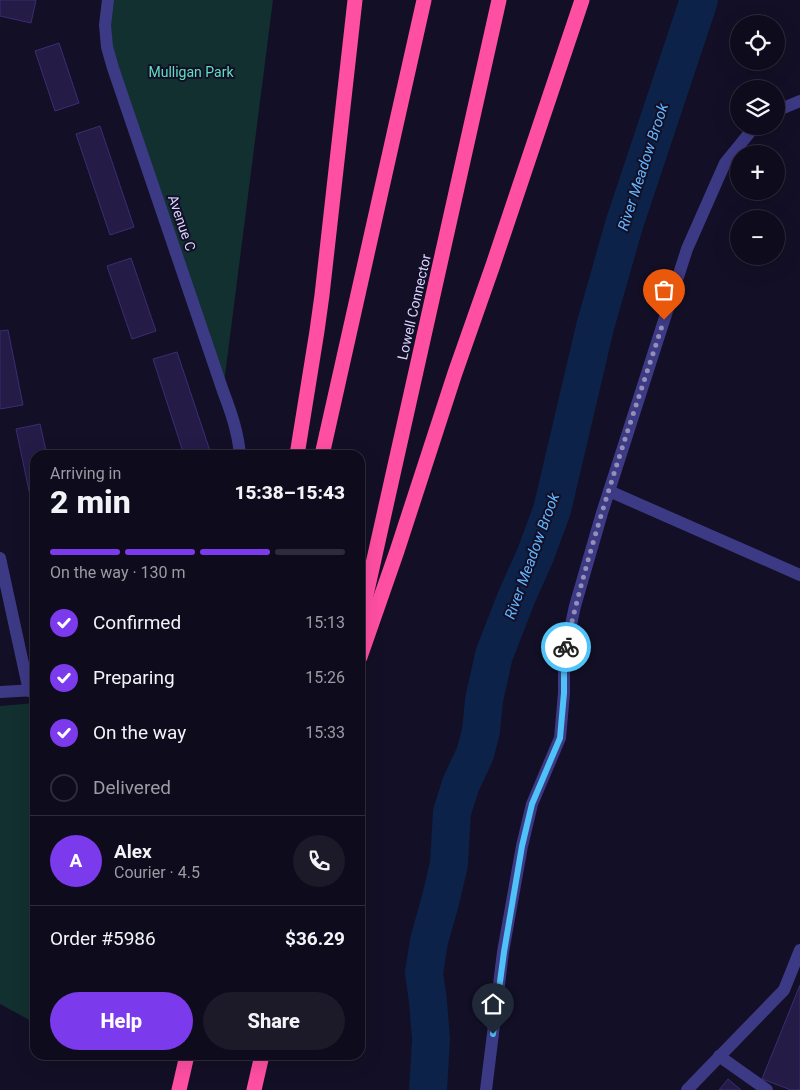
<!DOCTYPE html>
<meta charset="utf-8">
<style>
:root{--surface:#0e0b1c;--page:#1c1929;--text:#f1f3f6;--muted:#9b9ba3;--line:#2e2b3b;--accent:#7c3aed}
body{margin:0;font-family:Roboto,sans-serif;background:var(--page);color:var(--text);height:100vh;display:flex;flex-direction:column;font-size:19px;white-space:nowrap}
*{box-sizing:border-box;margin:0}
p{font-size:16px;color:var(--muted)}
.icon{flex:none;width:28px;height:28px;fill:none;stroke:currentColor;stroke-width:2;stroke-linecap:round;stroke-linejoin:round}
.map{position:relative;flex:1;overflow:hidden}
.sheet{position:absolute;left:30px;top:450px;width:335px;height:610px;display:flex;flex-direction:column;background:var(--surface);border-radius:15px;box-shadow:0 5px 20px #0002,0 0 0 1px var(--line)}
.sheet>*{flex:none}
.tools{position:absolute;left:730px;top:15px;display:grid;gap:10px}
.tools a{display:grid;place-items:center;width:55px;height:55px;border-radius:50%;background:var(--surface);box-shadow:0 5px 20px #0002,0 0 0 1px var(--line);font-size:25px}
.pin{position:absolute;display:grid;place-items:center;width:42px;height:42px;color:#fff;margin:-51px -21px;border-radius:50% 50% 50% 0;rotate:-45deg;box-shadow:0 0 5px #0007}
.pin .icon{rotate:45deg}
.courier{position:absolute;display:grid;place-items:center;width:50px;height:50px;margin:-25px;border:4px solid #4fc3f7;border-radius:50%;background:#fff;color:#222;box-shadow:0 1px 6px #0007}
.head em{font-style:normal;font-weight:800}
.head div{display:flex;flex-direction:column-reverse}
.head{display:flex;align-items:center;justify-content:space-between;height:85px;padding:0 20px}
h1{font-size:32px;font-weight:800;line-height:38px}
.bar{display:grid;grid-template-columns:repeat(4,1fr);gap:8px 5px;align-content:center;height:60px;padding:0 20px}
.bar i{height:6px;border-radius:4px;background:var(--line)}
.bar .on{background:var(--accent)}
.bar p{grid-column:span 4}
.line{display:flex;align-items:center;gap:12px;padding:0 20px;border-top:1px solid var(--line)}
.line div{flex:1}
.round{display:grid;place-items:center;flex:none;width:52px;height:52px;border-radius:26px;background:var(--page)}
ol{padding:0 20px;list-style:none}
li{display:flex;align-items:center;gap:15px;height:55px}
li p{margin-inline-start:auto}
li .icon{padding:5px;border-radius:50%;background:var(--accent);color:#fff;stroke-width:4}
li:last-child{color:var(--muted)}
li i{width:28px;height:28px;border:2px solid var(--line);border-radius:50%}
.action{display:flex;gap:10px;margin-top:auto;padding:10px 20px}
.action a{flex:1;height:58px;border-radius:30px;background:var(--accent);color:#fff;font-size:20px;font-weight:800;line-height:58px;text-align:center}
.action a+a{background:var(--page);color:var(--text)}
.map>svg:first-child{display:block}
.green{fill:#12302f}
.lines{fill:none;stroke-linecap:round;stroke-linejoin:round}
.river{stroke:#0c2248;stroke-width:38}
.building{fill:#241b47;stroke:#3b2d73}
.minor{stroke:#3d3a85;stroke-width:12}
.highway{stroke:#ff4fa3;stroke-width:15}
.done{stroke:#948fb3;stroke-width:5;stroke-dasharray:0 9}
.route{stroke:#4fc3f7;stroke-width:6}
.labels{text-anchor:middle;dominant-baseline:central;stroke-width:4;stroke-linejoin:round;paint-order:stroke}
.park-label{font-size:14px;fill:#5fe0c0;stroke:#130f26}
.street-label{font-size:14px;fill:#d9d4ff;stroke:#130f26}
.water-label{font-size:15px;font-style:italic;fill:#62b6ff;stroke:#130f26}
</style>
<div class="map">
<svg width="800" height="1090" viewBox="0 0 800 1090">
<rect width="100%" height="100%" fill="#130f26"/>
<g class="green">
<path d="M108 0H273L223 391 113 68Z"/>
<path d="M35 703V1023L0 1004V706Z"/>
</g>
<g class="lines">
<path class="river" d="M428 1090 431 1039 428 1001 424 973 429 941 440 902 449 864 452 812 461 784 475 754 481 731 484 700 494 655 517 596 535 556 552 510 595 327 624 225 699 0"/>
</g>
<g class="building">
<path d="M0 0H36L31 23 0 16Z"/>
<path d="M59 43 79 103 55 111 35 51Z"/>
<path d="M100 126 134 227 110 235 76 134Z"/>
<path d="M131 258 156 331 132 339 107 266Z"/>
<path d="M8 330 23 405 0 409V331Z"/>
<path d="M177 352 211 454 206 455H184L153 359Z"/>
<path d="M40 424 47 455H35V519L16 429Z"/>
<path d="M35 559V578L31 560Z"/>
<path d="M800 985V1090H791L762 1079Z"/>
<path d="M728 1079 741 1090H719Z"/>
</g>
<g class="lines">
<g class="minor">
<path d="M108 0 105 25 107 47 113 68 223 391C231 412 238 432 240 455"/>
<path d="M776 111 800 101"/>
<path d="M609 491 800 575"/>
<path d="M0 558 29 691"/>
<path d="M0 692 35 690"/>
<path d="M719 1056 767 1090"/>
<path d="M486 1090 503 952 522 846 532 804 560 738 564 693V657L575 606 602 513 687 249 725 163 751 131 757 126"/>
<path d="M687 1090 784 990 800 950"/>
</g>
<g class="highway">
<path d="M297 455 317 331 322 295 355 0"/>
<path d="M322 455 424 0"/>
<path d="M360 622 499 0"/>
<path d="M360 657 397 551 455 373 493 265 582 0"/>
<path d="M179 1090 187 1055"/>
<path d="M254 1090 262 1055"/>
</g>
</g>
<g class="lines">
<path class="done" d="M566 647C591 536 629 428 664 320"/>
<path class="route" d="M493 1034 504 952 522 846 532 804 560 738 564 693V658L566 647"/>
</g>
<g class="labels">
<g class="park-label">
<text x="191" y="72">Mulligan Park</text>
</g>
<g class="street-label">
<text transform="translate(182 223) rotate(71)">Avenue C</text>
<text transform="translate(414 307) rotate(-77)">Lowell Connector</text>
</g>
<g class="water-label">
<text transform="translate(643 167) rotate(-72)">River Meadow Brook</text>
<text transform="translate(532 556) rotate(-70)">River Meadow Brook</text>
</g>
</g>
</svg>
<div class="tools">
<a><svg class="icon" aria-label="locate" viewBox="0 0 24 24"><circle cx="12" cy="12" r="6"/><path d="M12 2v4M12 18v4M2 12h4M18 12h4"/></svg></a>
<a><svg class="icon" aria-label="layers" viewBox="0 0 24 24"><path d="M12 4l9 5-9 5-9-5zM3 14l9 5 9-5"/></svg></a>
<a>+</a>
<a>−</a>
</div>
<div class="pin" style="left:664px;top:320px;background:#ea580c"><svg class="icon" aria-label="bag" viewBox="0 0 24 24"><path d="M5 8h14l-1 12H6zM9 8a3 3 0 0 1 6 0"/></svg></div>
<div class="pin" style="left:493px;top:1034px;background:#1f2937"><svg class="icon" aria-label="home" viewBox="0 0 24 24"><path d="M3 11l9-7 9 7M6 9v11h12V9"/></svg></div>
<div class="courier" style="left:566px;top:647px"><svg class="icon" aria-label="bike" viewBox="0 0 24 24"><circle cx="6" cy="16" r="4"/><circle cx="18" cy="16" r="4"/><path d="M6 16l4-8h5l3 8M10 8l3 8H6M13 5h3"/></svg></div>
<section class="sheet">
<div class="head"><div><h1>2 min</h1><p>Arriving in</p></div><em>15:38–15:43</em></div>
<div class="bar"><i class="on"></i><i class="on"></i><i class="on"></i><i></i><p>On the way · 130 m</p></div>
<ol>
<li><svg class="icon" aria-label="check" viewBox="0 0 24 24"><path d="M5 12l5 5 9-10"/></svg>Confirmed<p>15:13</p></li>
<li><svg class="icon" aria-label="check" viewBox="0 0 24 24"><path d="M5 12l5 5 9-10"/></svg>Preparing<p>15:26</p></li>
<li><svg class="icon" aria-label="check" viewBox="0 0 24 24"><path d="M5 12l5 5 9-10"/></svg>On the way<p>15:33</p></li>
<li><i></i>Delivered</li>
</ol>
<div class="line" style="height:90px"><b class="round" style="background:var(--accent);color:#fff">A</b><div><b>Alex</b><p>Courier · 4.5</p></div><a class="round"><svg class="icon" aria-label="phone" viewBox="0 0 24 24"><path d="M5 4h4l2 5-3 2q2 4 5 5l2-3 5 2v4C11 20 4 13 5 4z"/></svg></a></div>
<div class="line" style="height:65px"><div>Order #5986</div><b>$36.29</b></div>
<div class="action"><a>Help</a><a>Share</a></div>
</section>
</div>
